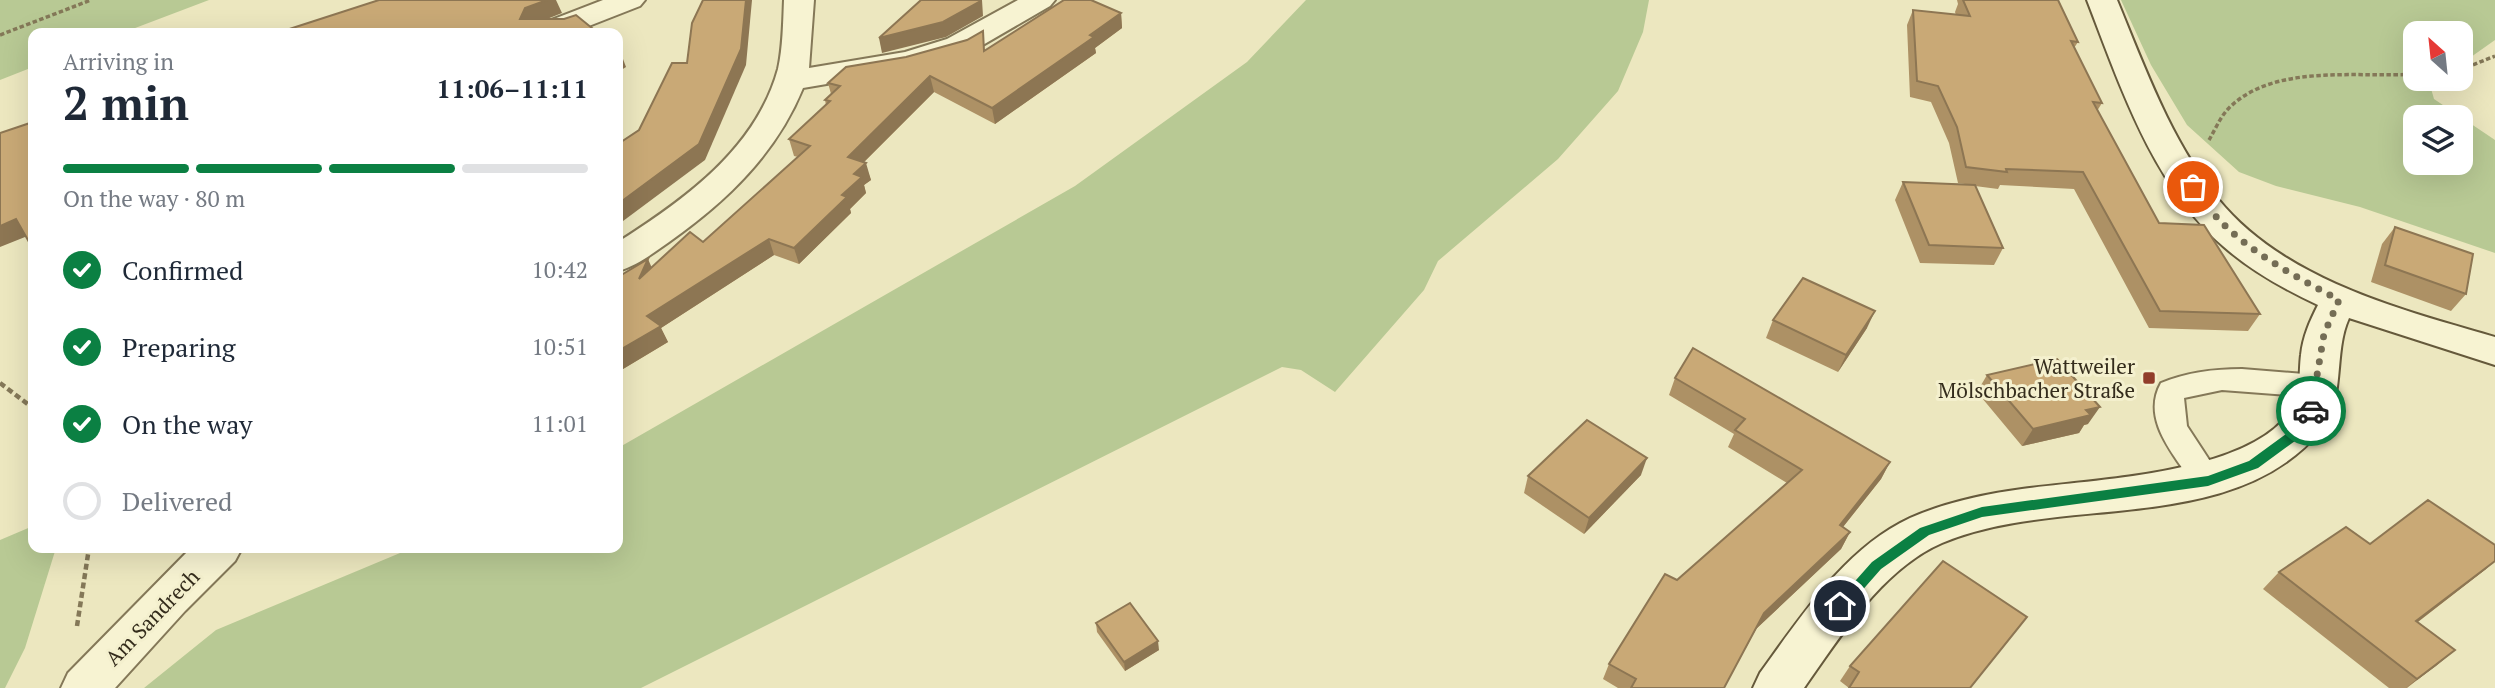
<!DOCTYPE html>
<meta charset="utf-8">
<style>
:root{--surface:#fff;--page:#f6f6f7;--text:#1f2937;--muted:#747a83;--line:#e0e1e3;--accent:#0b8043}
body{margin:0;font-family:"PT Serif",serif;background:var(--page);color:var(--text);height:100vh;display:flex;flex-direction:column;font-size:26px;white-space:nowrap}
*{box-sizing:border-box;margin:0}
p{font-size:23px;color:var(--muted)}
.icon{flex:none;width:38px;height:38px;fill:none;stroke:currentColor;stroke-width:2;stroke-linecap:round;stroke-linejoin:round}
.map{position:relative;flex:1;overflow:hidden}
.side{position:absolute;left:28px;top:28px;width:595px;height:525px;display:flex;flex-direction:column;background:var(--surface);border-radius:14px;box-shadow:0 7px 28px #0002}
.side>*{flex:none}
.needle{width:46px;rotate:333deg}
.fabs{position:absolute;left:2403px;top:21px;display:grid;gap:14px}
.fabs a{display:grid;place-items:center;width:70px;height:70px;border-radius:14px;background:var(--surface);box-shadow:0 7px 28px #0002;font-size:35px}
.pin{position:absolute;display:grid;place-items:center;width:60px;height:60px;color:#fff;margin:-30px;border:4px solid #fff;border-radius:50%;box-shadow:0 2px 7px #0007}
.courier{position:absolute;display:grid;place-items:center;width:70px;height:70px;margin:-35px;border:5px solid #0b8043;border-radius:50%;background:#fff;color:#222;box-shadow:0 2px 9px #0007}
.head em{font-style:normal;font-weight:700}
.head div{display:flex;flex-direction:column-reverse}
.head{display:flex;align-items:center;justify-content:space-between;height:119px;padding:0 35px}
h1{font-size:46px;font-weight:700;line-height:52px}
.bar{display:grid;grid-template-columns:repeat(4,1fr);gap:10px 7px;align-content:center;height:84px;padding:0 35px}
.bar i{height:9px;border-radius:5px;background:var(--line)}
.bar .active{background:var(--accent)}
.bar p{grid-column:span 4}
ol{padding:0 35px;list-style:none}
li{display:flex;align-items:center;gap:21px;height:77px}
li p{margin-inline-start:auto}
li .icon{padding:7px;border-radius:50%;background:var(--accent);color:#fff;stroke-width:4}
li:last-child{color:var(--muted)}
li i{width:38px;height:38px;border:4px solid var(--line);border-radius:50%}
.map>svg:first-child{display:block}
.green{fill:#b8c994;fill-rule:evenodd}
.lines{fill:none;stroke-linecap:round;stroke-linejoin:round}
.lane-casing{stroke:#847858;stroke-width:4}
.street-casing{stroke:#847858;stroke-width:4}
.secondary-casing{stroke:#65593b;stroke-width:4}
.path-far1{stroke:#847858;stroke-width:3.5;stroke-dasharray:4.5 2.5;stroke-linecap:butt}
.path{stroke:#847858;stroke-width:4.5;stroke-dasharray:6 3.5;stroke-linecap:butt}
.lane{fill:#f7f3d2;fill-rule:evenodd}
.street{fill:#f7f3d2;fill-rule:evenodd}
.secondary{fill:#f7f3d2;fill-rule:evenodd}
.wall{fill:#ad9165}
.shaded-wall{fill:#8d7653}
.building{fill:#c9a976;stroke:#8d7653;stroke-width:2}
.route{fill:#0b8043}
.done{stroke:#746d55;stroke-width:7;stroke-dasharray:0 12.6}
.poi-dot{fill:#913d2a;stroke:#f4f0ce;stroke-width:2.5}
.labels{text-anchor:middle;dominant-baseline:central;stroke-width:6;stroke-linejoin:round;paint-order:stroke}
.poi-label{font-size:21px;fill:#342c1c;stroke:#f4f0ce;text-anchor:end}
.street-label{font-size:21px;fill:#342c1c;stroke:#f4f0ce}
</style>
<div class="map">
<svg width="2495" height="688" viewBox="0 0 2495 688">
<rect width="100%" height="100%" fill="#ece7bf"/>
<g class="green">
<path d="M0 0H209L122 33H33V67L0 80Z"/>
<path d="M1306 0H1649L1643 32 1618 91 1558 159 1438 261 1424 290 1335 392 1301 370 1282 367 641 688H144L216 630 412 548H618V448L1075 186 1247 62Z"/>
<path d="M2121 0H2495V40L2461 64 2460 33H2415V79H2439L2430 85 2434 99 2495 140V253L2360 207 2276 186 2239 172 2187 125 2151 65ZM2460 117V163H2415V117Z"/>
<path d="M33 526V548H56L25 648 5 688H0V540Z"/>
</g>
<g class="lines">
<g class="lane-casing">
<path id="lane" d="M2242 369 2316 375 2326 378 2330 386 2326 394 2316 397 2222 390 2184 398 2187 426 2223 481 2219 490C2212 492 2205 495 2198 490 2193 487 2189 477 2185 472 2167 446 2143 415 2161 383 2188 372 2213 369 2242 369Z"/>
</g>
<g class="street-casing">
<g id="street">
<path d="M603 0H645L640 6 571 33H529L533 27Z"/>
<path d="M784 0H814L809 68 905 52 947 39 1018 0H1055L1050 6 969 53 909 70 803 88C776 154 727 201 669 242 653 253 637 266 618 271V242C684 200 756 149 778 69 783 47 783 23 784 0Z"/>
<path d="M191 548H242L235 561 185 611 115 688H61L68 673Z"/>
</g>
</g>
<g class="secondary-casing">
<path id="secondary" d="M2087 0H2117C2145 68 2171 141 2218 199 2284 280 2399 309 2495 337V365L2349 318C2333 353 2346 399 2321 430 2232 538 2058 493 1942 543 1882 569 1840 637 1804 688H1753L1760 673C1800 618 1845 548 1910 518 1944 503 1984 494 2022 489 2093 479 2254 475 2293 407 2301 393 2299 370 2301 355 2303 336 2310 321 2318 305 2284 289 2251 271 2223 246 2152 184 2120 85 2087 0Z"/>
</g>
<g class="path-far1">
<path d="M0 35 91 0"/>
<path d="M2460 70 2495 56"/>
<path d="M2209 140C2215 130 2220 117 2229 108 2274 63 2357 78 2415 74"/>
</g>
<g class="path">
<path d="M0 383 33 408"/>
<path d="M77 626 89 548"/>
</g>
<use href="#lane" class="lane"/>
<use href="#street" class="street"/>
<use href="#secondary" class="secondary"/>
</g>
<g class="wall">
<path d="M1957 0H2058L2078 42 2074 48 2102 103 2097 111 2159 223 2260 314 2248 331 2149 328 2074 189 2000 185 1998 189 1975 186 2003 248 1994 265 1920 263 1895 200 1903 182 1965 184 1958 183 1949 143 1931 102 1910 97 1907 25 1913 10 1956 15 1955 12 1958 4Z"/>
<path d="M1121 13 1122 28 1095 48 1096 53 995 124 934 92 864 162 871 180 864 185 866 193 850 209 851 213 799 264 774 255 661 328 668 342 618 372 652 267 703 242 798 157 794 156 789 139 826 105 825 100 831 94 828 83 986 50Z"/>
<path d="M2395 227 2466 294 2451 311 2371 282 2382 244Z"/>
<path d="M1773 320 1867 328 1838 372 1766 338Z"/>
<path d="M1987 375 2088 424 2084 425 2079 433 2022 446 1977 392Z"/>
<path d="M1675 378 1890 462 1881 479 1843 527 1850 532 1841 549 1756 629 1724 688H1618L1603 679 1609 664 1787 483 1728 447 1734 434 1669 395Z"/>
<path d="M1641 475 1584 534 1524 493 1528 476Z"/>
<path d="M2370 544 2486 569 2418 622 2455 650 2407 688H2389L2263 589 2279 572Z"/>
<path d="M2027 617 1969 688H1849L1840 681 1850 666Z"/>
<path d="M1096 623 1159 650 1125 671 1097 632Z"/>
</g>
<g class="shaded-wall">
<path d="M547 0H556L562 13 532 25 520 19 525 8Z"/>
<path d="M746 0H752L746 65 705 160 619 224 618 221V204Z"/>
<path d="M982 0 983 16 946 37 882 53 879 38Z"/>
<path d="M1121 13 1122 28 1095 48 1096 53 995 124 992 108Z"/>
<path d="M620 51 626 67 618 72V52Z"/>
<path d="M930 76 934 92 853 173 848 157Z"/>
<path d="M866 163 871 180 864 185 866 193 850 209 851 213 799 264 794 248 842 195 854 174Z"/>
<path d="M16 219 30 235 0 247V226Z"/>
<path d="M769 239 774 255 661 328 668 342 618 372V351L647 316Z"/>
<path d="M648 259 655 275 639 279Z"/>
<path d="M1875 311 1867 328 1838 372 1846 355Z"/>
<path d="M2100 407 2088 424 2084 425 2079 433 2022 446 2033 429 2086 410Z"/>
<path d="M1647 458 1641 475 1584 534 1589 518Z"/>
<path d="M1890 462 1881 479 1831 542 1840 525Z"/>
<path d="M1850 532 1841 549 1756 629 1724 688 1764 613Z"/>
<path d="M2495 561 2486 569 2398 637 2416 621Z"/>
<path d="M1158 641 1159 650 1125 671 1124 662Z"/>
<path d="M2455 650 2436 666 2406 688 2417 679Z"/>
</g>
<g class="building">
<path d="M379 0H547L525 8 520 19H564L576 15 598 33H277Z"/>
<path d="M703 0H746L741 49 699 144 618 204V144L639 130 672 63H687L692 23Z"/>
<path d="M921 0H981V1L943 22 879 38Z"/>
<path d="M1064 0H1091L1121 13 1090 35 1094 37 992 108 930 76 848 157 866 163 854 174 862 177 842 195 847 197 794 248 769 239 647 316 661 326 618 351V277L648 259 639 279 690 232 703 242 810 146 789 139 830 101 825 100 840 86 828 83 846 67 906 57 967 40 983 31 984 51Z"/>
<path d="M1963 0H2058L2078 42 2071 41 2102 103 2093 102 2159 223 2204 225 2260 314 2160 311 2083 172 2006 169 2007 172 1966 167 1957 127 1938 86 1917 81 1913 10 1970 16Z"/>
<path d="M33 122V249L16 219 0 226V133Z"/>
<path d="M1903 182 1975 185 2003 248 1929 245Z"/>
<path d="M2395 227 2473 254 2466 294 2385 265Z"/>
<path d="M1803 278 1875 311 1846 355 1773 320Z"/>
<path d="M1693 348 1890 462 1840 525 1850 532 1764 613 1724 688H1631L1636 679 1609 664 1665 574 1677 580 1802 470 1735 430 1745 419 1675 378Z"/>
<path d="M2057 359 2100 407 2086 410 2091 415 2033 429 1987 375Z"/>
<path d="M1587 420 1647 458 1589 518 1528 476Z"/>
<path d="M2428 500 2495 545V561L2416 621 2455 650 2417 679 2279 572 2346 527 2370 544Z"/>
<path d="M1943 561 2027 617 1970 688H1849L1859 672 1850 666Z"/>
<path d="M1130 603 1158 641 1124 662 1096 623Z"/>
</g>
<path class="route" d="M2311 406 2317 411 2295 441 2258 468 2208 486 1982 517 1929 535 1881 569 1845 610 1840 611 1833 606 1872 562 1920 528 1982 507 2208 476 2249 461 2286 434Z"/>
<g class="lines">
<path class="done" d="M2193 187C2228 242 2284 270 2339 300L2324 334 2311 411"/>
</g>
<rect class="poi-dot" x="2142" y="371" width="14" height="14" rx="3.5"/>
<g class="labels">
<g class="poi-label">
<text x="2135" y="366">Wattweiler<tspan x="2135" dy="24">Mölschbacher Straße</tspan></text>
</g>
<g class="street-label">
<text transform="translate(152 617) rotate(-46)">Am Sandrech</text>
</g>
</g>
</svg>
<div class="fabs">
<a><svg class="needle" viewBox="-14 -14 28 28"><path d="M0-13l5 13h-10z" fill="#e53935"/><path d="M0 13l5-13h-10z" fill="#747a83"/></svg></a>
<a><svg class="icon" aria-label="layers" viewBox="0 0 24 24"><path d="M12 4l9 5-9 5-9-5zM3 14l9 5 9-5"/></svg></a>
</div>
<div class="pin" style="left:2193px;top:187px;background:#ea580c"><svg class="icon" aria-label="bag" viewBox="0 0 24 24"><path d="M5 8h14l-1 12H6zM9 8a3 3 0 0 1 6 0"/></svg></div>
<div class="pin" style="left:1840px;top:606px;background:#1f2937"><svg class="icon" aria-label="home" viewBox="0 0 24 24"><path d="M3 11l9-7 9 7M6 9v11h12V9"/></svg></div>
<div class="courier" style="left:2311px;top:411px"><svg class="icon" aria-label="car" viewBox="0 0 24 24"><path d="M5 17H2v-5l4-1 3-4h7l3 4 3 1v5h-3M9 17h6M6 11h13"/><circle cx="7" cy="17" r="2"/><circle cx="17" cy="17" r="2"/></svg></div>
<section class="side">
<div class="head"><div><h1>2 min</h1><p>Arriving in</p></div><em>11:06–11:11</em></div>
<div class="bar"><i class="active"></i><i class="active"></i><i class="active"></i><i></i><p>On the way · 80 m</p></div>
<ol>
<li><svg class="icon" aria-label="check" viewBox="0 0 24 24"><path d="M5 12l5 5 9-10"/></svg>Confirmed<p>10:42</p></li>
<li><svg class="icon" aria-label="check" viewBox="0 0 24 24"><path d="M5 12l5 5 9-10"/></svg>Preparing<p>10:51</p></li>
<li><svg class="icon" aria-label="check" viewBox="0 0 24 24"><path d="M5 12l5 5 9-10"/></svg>On the way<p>11:01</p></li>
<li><i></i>Delivered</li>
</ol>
</section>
</div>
